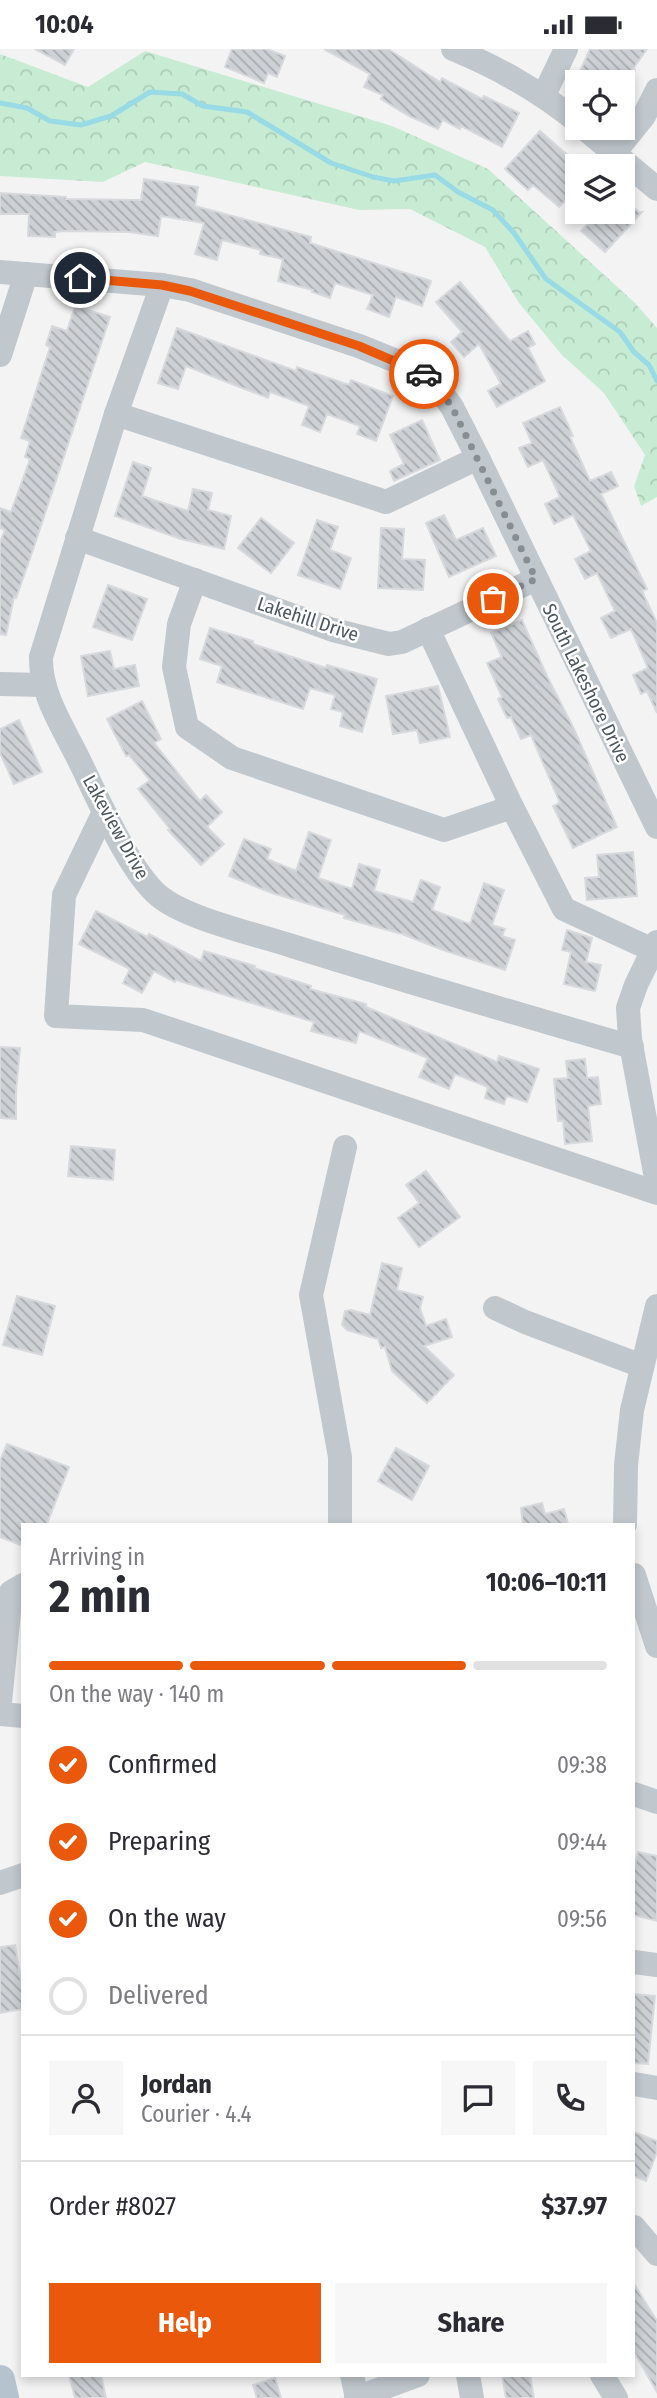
<!DOCTYPE html>
<meta charset="utf-8">
<style>
:root{--surface:#fff;--page:#f7f7f7;--text:#2b2b33;--muted:#7c7c81;--line:#e1e1e2;--accent:#ea580c}
body{margin:0;font-family:"Fira Sans Condensed",sans-serif;background:var(--page);color:var(--text);height:100vh;display:flex;flex-direction:column;font-size:26px;white-space:nowrap}
*{box-sizing:border-box;margin:0}
p{font-size:23px;color:var(--muted)}
.icon{flex:none;width:38px;height:38px;fill:none;stroke:currentColor;stroke-width:2;stroke-linecap:round;stroke-linejoin:round}
.map{position:relative;flex:1;overflow:hidden}
.side{position:absolute;left:21px;top:1474px;width:614px;height:854px;display:flex;flex-direction:column;background:var(--surface);border-radius:0px;box-shadow:0 4px 10px #0003}
.side>*{flex:none}
.fabs{position:absolute;left:565px;top:21px;display:grid;gap:14px}
.fabs a{display:grid;place-items:center;width:70px;height:70px;border-radius:0px;background:var(--surface);box-shadow:0 4px 10px #0003;font-size:35px}
.pin{position:absolute;display:grid;place-items:center;width:60px;height:60px;color:#fff;margin:-30px;border:4px solid #fff;border-radius:50%;box-shadow:0 2px 7px #0007}
.courier{position:absolute;display:grid;place-items:center;width:70px;height:70px;margin:-35px;border:5px solid #ea580c;border-radius:50%;background:#fff;color:#222;box-shadow:0 2px 9px #0007}
.overview em{font-style:normal;font-weight:700}
.overview div{display:flex;flex-direction:column-reverse}
.overview{display:flex;align-items:center;justify-content:space-between;height:119px;padding:0 28px}
h1{font-size:46px;font-weight:700;line-height:52px}
.bar{display:grid;grid-template-columns:repeat(4,1fr);gap:10px 7px;align-content:center;height:84px;padding:0 28px}
.bar i{height:9px;border-radius:5px;background:var(--line)}
.bar .active{background:var(--accent)}
.bar p{grid-column:span 4}
.line{display:flex;align-items:center;gap:18px;padding:0 28px;border-top:2px solid var(--line)}
.line div{flex:1}
.round{display:grid;place-items:center;flex:none;width:74px;height:74px;border-radius:0px;background:var(--page)}
ol{padding:0 28px;list-style:none}
li{display:flex;align-items:center;gap:21px;height:77px}
li p{margin-inline-start:auto}
li .icon{padding:7px;border-radius:50%;background:var(--accent);color:#fff;stroke-width:4}
li:last-child{color:var(--muted)}
li i{width:38px;height:38px;border:4px solid var(--line);border-radius:50%}
.primary-button{display:flex;gap:14px;margin-top:auto;padding:14px 28px}
.primary-button a{flex:1;height:80px;border-radius:0px;background:var(--accent);color:#fff;font-size:28px;font-weight:700;line-height:80px;text-align:center}
.primary-button a+a{background:var(--page);color:var(--text)}
.status{display:flex;justify-content:space-between;align-items:center;height:49px;padding:0 35px;background:var(--surface);direction:ltr}
.status svg{height:19px;fill:currentColor}
.map>svg:first-child{display:block}
.forest{fill:url(#forest-crowns)}
.lines{fill:none;stroke-linecap:round;stroke-linejoin:round}
.stream{stroke:#98dae5;stroke-width:5}
.building{fill:url(#building-back-hatch);stroke:#d7d9dd;stroke-width:2}
.minor{stroke:#c0c7cd;stroke-width:24}
.major{stroke:#b5c3ce;stroke-width:30}
.done{stroke:#878e92;stroke-width:7;stroke-dasharray:0 12.6}
.route{stroke:#ea580c;stroke-width:9}
.labels{text-anchor:middle;dominant-baseline:central;stroke-width:5;stroke-linejoin:round;paint-order:stroke}
.street-label{font-size:19px;fill:#4c575e;stroke:#fff}
</style>
<div class="status"><b>10:04</b><svg viewBox="0 0 49 12"><path d="M0 12V9h3v3zM5 12V6h3v6zM10 12V3h3v9zM15 12V0h3v12zM26 1h20v11H26zM47 4h2v5h-2z"/></svg></div>
<div class="map">
<svg width="657" height="2349" viewBox="0 0 657 2349">
<defs>
<pattern id="forest-crowns" width="20" height="18" patternUnits="userSpaceOnUse" patternTransform="scale(1.75)"><rect width="20" height="18" fill="#c7ecd3"/><path d="M2 6a3 3 0 1 1 6 0M12 15a3 3 0 1 1 6 0" fill="none" stroke="#adccb8"/></pattern>
<pattern id="building-back-hatch" width="6" height="6" patternUnits="userSpaceOnUse" patternTransform="scale(1.75)"><rect width="6" height="6" fill="#cdd0d4"/><path d="M-1 5l2 2M0 0l6 6M5-1l2 2" fill="none" stroke="#a9acaf"/></pattern>
</defs>
<rect width="100%" height="100%" fill="#f4f3f3"/>
<path class="forest" d="M145 2 392 77 488 120 635 254 657 279V448L641 457 634 437 645 406 604 344 562 306 519 254 485 198 410 160 359 161 145 113 103 133 0 127V5L88 38Z"/>
<g class="lines">
<path class="stream" d="M0 54 27 59 50 72 81 76 111 67 150 43 182 45 203 57 247 63 331 114 373 128 394 132 435 126 458 143 493 161 514 184 546 230 620 283 634 303 649 316 657 332"/>
</g>
<g class="building">
<path d="M35 0H74L65 16Z"/>
<path d="M232 0H267L285 7 277 28 268 24 264 34 225 18Z"/>
<path d="M324 0H388L440 33 442 29 482 50 484 47 519 64 502 98 461 77 460 80 443 71 438 80 409 67 381 50 383 46 364 38 370 25Z"/>
<path d="M590 0H647L633 20 635 21 630 33H575Z"/>
<path d="M540 82 578 115V161L566 151 559 158 533 136 528 141 505 120Z"/>
<path d="M144 130 198 138 195 157 311 188 310 194 431 232 422 257 396 248 389 268 367 260 373 246 335 234 330 249 312 243 313 241 278 232 283 210 260 205 261 201 222 191 217 211 195 205 204 174 161 167 158 187 129 183 65 182 55 183V188L28 187 29 165H0V144L66 148V150L141 151Z"/>
<path d="M623 149 639 163H642L605 203 581 182 599 163H623Z"/>
<path d="M460 233 510 292 528 282 535 295 528 299 545 332 497 358 488 342 501 335 479 295 464 308 451 293 462 283 436 253Z"/>
<path d="M75 257 110 268 33 501 16 549 14 548 6 586 0 585V493L5 481 0 479V459L11 463 30 410 25 408 30 392 21 389 50 298 46 296 52 277 67 282Z"/>
<path d="M177 279 296 322 297 318 349 336 351 331 393 347 376 392 357 385 360 377 327 365 320 383 302 376 309 357 270 343 268 349 186 317 178 340 158 334Z"/>
<path d="M560 358 573 387 570 388 590 432 611 423 618 437 601 445 647 540 642 542 657 574V664L647 642 641 645 633 626 648 619 631 580 611 589 601 569 615 562 597 524 585 530 575 510 591 502 573 466 554 475 545 455 560 448 543 411 528 418 519 399 532 394 523 374Z"/>
<path d="M422 371 440 411 394 432 390 422 404 415 390 386Z"/>
<path d="M133 413 151 419 142 447 188 462 193 440 212 444 208 461 231 467 224 500 181 490 115 467Z"/>
<path d="M444 466 456 491 483 479 496 507 449 528 426 474Z"/>
<path d="M261 469 294 494 271 524 238 499Z"/>
<path d="M317 471 338 478 330 501 351 509 340 540 298 526Z"/>
<path d="M381 479 404 480 402 510 425 511 423 541 378 539Z"/>
<path d="M108 536 147 550 132 591 93 578Z"/>
<path d="M522 571 547 627 574 680 617 778 573 799 553 757 560 754 531 686 521 690 511 668 507 669 498 650 502 648 487 614 502 608 491 584Z"/>
<path d="M210 579 253 592V595L326 619 327 616 377 630 362 683 340 677 343 663 331 660 335 646 310 639 303 660 217 633 222 617 200 610Z"/>
<path d="M110 602 114 620 135 616 139 637 88 647 81 607Z"/>
<path d="M438 637 450 688 420 694 417 681 393 685 386 647Z"/>
<path d="M142 652 161 690 154 694 200 752 206 746 222 763 207 778 224 795 201 816 168 781 170 780 138 740 150 731 129 706 126 707 107 670Z"/>
<path d="M19 671 42 723 14 735 0 704V680Z"/>
<path d="M309 783 331 791 318 829 352 840 359 815 380 821 374 842 413 853 421 831 440 838 432 861 470 875 484 834 504 841 492 876 505 880 502 887 515 891 505 921 443 901 402 885 344 869 345 866 272 844 229 827 244 790 271 800 267 810 296 822Z"/>
<path d="M633 803 637 847 587 851 585 829 599 828 597 806Z"/>
<path d="M96 862 147 888 149 885 201 912 204 902 255 917 254 919 311 937 310 940 366 955V958L497 1013 499 1007 539 1020 527 1053 507 1047 504 1055 485 1049 488 1038 455 1025 449 1040 419 1028 428 1009 359 982 356 994 311 982 314 973 176 931 175 933 154 922 142 944 123 934 130 920 79 895Z"/>
<path d="M567 881 592 889 586 913 601 916 595 942 564 935 571 903 562 901Z"/>
<path d="M0 998 20 999 16 1043V1070L0 1069Z"/>
<path d="M585 1010 587 1029 598 1028 601 1055 588 1057 592 1092 565 1095 563 1072H558L554 1030 568 1029 566 1012Z"/>
<path d="M71 1097 115 1101 113 1131 68 1127Z"/>
<path d="M426 1122 460 1168 419 1198 398 1169 419 1154 406 1136Z"/>
<path d="M382 1214 402 1219 397 1241 423 1248 420 1259 426 1277 446 1270 452 1288 424 1297 454 1326 427 1354 392 1322 385 1298 381 1299 378 1290 347 1281 342 1276 345 1262 351 1261 370 1266Z"/>
<path d="M17 1247 55 1257 42 1306 3 1296Z"/>
<path d="M7 1395 69 1418 47 1475H23V1497L0 1488V1412Z"/>
<path d="M396 1399 429 1417 412 1451 378 1432Z"/>
<path d="M542 1454 545 1465 564 1460 568 1475H523L521 1459Z"/>
<path d="M638 1803 657 1807V1872L634 1866V1820Z"/>
<path d="M15 1896 23 1943V1960L0 1964V1898Z"/>
<path d="M634 1945 655 1947 648 2015 634 2014Z"/>
<path d="M634 2083 657 2092V2103L646 2132 634 2127Z"/>
<path d="M634 2235 657 2272V2343L634 2303Z"/>
<path d="M69 2326H101L106 2349H75Z"/>
<path d="M502 2326H530L534 2349H506Z"/>
<path d="M275 2329 281 2349H257L253 2336Z"/>
</g>
<g class="lines">
<g class="minor">
<path d="M453 0C501 20 537 41 578 73"/>
<path d="M544 46 566 0"/>
<path d="M584 79 657 140"/>
<path d="M615 103 644 67 657 41"/>
<path d="M0 223 162 236 190 241 359 297 416 320 431 329 452 358 478 409 657 778"/>
<path d="M162 236 116 365 41 608C40 646 65 681 81 715 98 750 130 823 159 847 187 870 255 885 292 897 405 932 518 965 632 998"/>
<path d="M0 306 26 225"/>
<path d="M116 365 386 453 478 409"/>
<path d="M77 489 333 581 389 595 402 593 536 530"/>
<path d="M195 531 179 575 174 618 187 678 232 709 444 781 512 758"/>
<path d="M428 580 512 758 564 860 653 901"/>
<path d="M0 635 43 636"/>
<path d="M104 763 64 846 56 967 143 971 657 1144"/>
<path d="M657 893 636 936 628 959 630 990 657 1134"/>
<path d="M495 1259 525 1273 642 1317"/>
<path d="M340 1475V1408L311 1246 345 1098"/>
<path d="M625 1475 626 1416 632 1361 657 1257"/>
<path d="M634 1526 657 1597"/>
<path d="M0 1653 11 1543 23 1536"/>
<path d="M0 1665 23 1667"/>
<path d="M634 1745 657 1753"/>
<path d="M0 1834 23 1826"/>
<path d="M634 1913 657 1916"/>
<path d="M634 2035 657 2039"/>
<path d="M634 2178 657 2205"/>
<path d="M352 2326 357 2349"/>
<path d="M468 2326 472 2349"/>
<path d="M602 2326 616 2349"/>
<path d="M356 2349 418 2326"/>
</g>
<path class="major" d="M0 2331 4 2349"/>
</g>
<g class="lines">
<path class="done" d="M424 325 431 329 452 358 536 530 493 550"/>
<path class="route" d="M80 229 162 236 190 242 359 297 424 325"/>
</g>
<g class="labels">
<g class="street-label">
<text transform="translate(308 570) rotate(18)">Lakehill Drive</text>
<text transform="translate(586 634) rotate(64)">South Lakeshore Drive</text>
<text transform="translate(116 778) rotate(61)">Lakeview Drive</text>
</g>
</g>
</svg>
<div class="fabs">
<a><svg class="icon" aria-label="locate" viewBox="0 0 24 24"><circle cx="12" cy="12" r="6"/><path d="M12 2v4M12 18v4M2 12h4M18 12h4"/></svg></a>
<a><svg class="icon" aria-label="layers" viewBox="0 0 24 24"><path d="M12 4l9 5-9 5-9-5zM3 14l9 5 9-5"/></svg></a>
</div>
<div class="pin" style="left:493px;top:550px;background:#ea580c"><svg class="icon" aria-label="bag" viewBox="0 0 24 24"><path d="M5 8h14l-1 12H6zM9 8a3 3 0 0 1 6 0"/></svg></div>
<div class="pin" style="left:80px;top:229px;background:#1f2937"><svg class="icon" aria-label="home" viewBox="0 0 24 24"><path d="M3 11l9-7 9 7M6 9v11h12V9"/></svg></div>
<div class="courier" style="left:424px;top:325px"><svg class="icon" aria-label="car" viewBox="0 0 24 24"><path d="M5 17H2v-5l4-1 3-4h7l3 4 3 1v5h-3M9 17h6M6 11h13"/><circle cx="7" cy="17" r="2"/><circle cx="17" cy="17" r="2"/></svg></div>
<section class="side">
<div class="overview"><div><h1>2 min</h1><p>Arriving in</p></div><em>10:06–10:11</em></div>
<div class="bar"><i class="active"></i><i class="active"></i><i class="active"></i><i></i><p>On the way · 140 m</p></div>
<ol>
<li><svg class="icon" aria-label="check" viewBox="0 0 24 24"><path d="M5 12l5 5 9-10"/></svg>Confirmed<p>09:38</p></li>
<li><svg class="icon" aria-label="check" viewBox="0 0 24 24"><path d="M5 12l5 5 9-10"/></svg>Preparing<p>09:44</p></li>
<li><svg class="icon" aria-label="check" viewBox="0 0 24 24"><path d="M5 12l5 5 9-10"/></svg>On the way<p>09:56</p></li>
<li><i></i>Delivered</li>
</ol>
<div class="line" style="height:126px"><a class="round"><svg class="icon" aria-label="person" viewBox="0 0 24 24"><circle cx="12" cy="8" r="4"/><path d="M4 21q1-7 8-7t8 7"/></svg></a><div><b>Jordan</b><p>Courier · 4.4</p></div><a class="round"><svg class="icon" aria-label="chat" viewBox="0 0 24 24"><path d="M4 5h16v11H9l-5 4z"/></svg></a><a class="round"><svg class="icon" aria-label="phone" viewBox="0 0 24 24"><path d="M5 4h4l2 5-3 2q2 4 5 5l2-3 5 2v4C11 20 4 13 5 4z"/></svg></a></div>
<div class="line" style="height:91px"><div>Order #8027</div><b>$37.97</b></div>
<div class="primary-button"><a>Help</a><a>Share</a></div>
</section>
</div>
